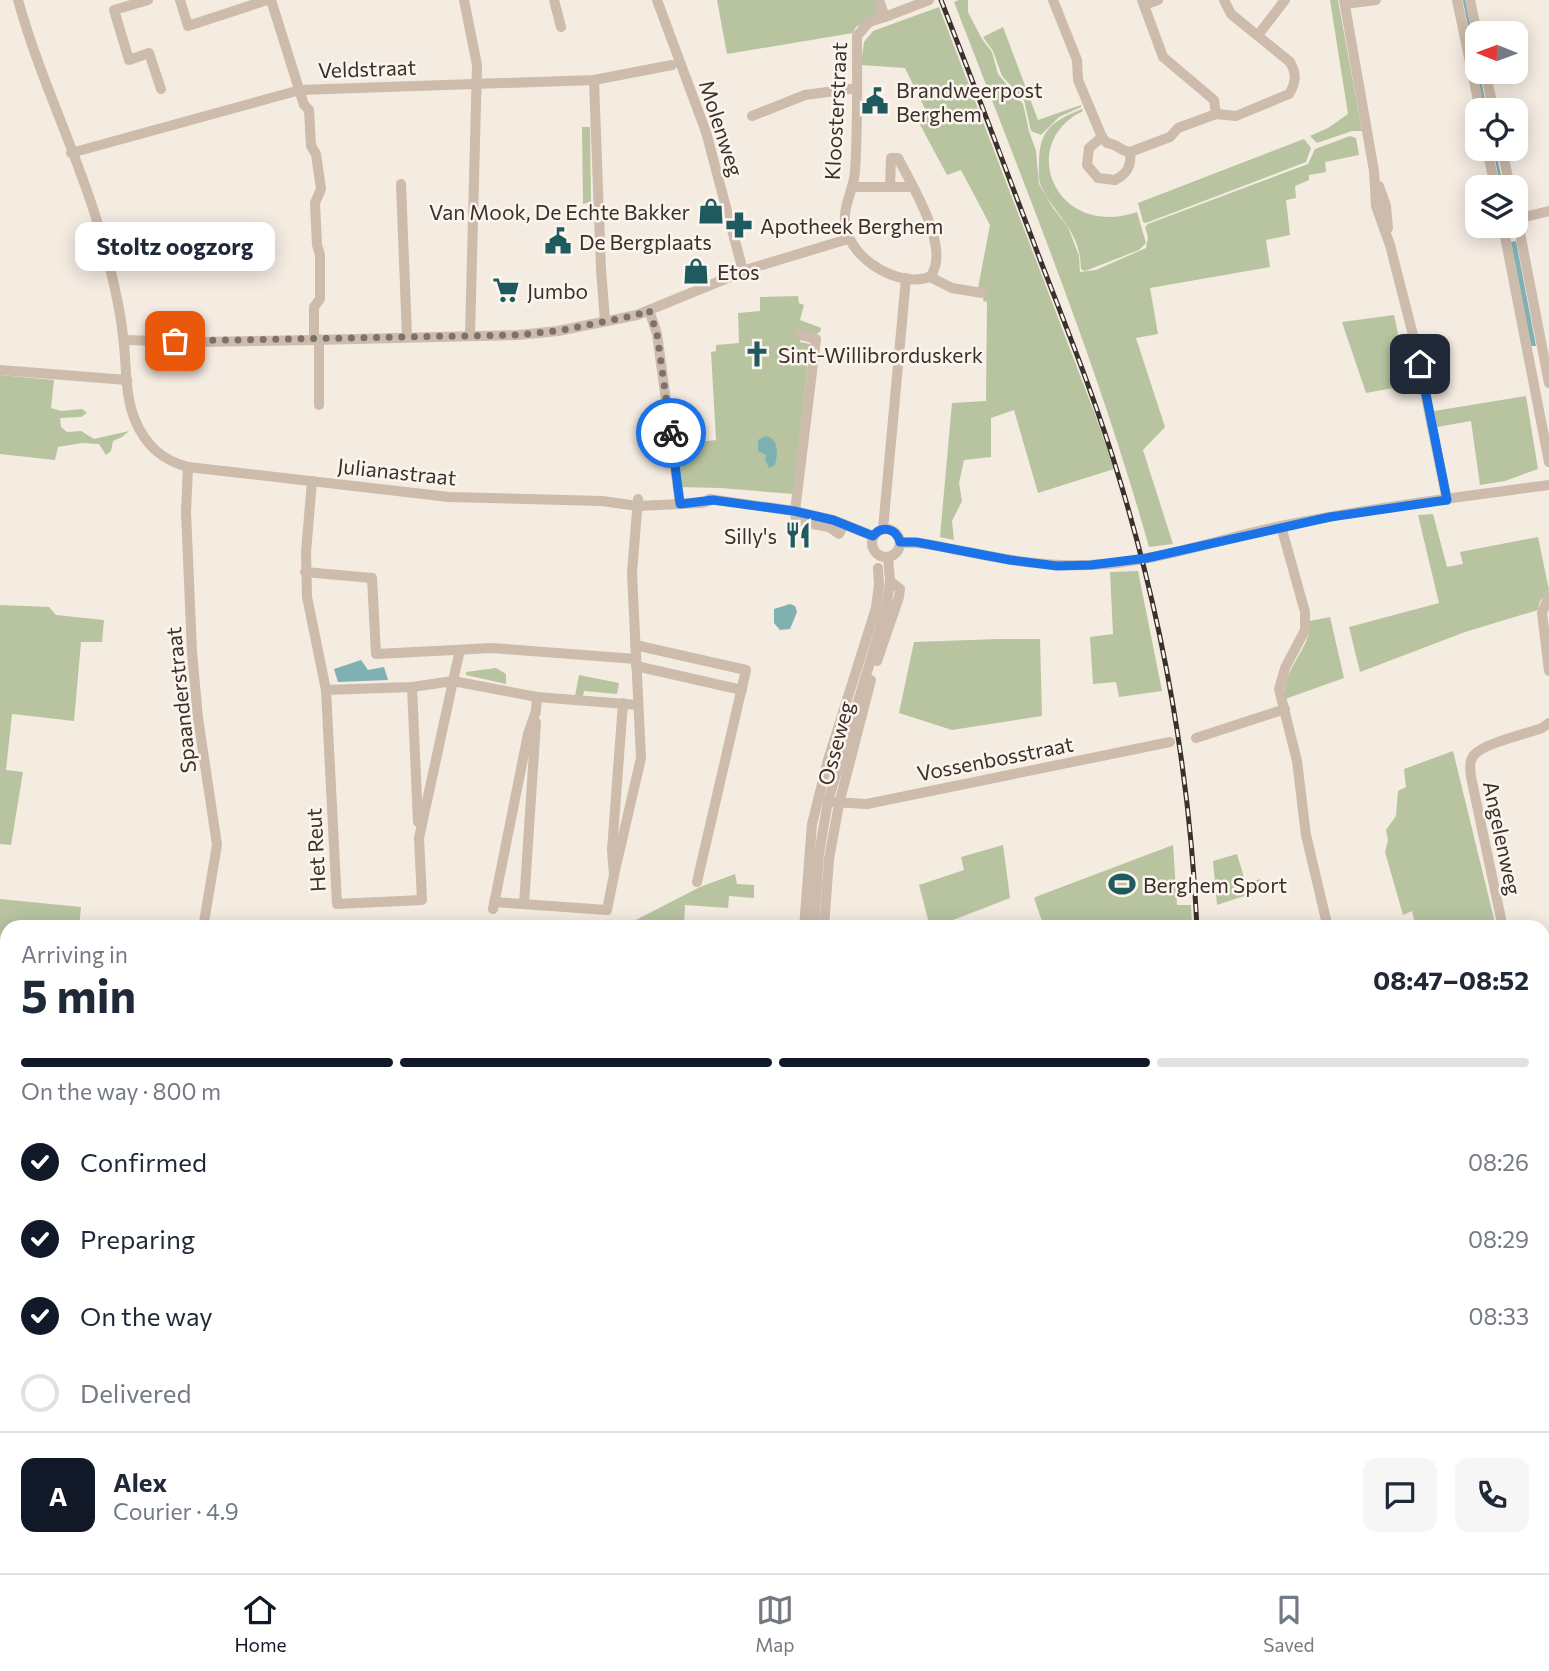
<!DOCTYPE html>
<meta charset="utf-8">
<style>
:root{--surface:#fff;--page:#f6f6f7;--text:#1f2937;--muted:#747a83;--line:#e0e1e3;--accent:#111827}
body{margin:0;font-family:Commissioner,sans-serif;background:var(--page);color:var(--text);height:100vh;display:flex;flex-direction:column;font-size:26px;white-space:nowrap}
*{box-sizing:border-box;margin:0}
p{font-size:23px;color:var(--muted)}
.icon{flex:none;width:38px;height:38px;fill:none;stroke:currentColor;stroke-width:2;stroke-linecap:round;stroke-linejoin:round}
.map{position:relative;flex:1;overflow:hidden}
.details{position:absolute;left:0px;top:920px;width:1550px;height:653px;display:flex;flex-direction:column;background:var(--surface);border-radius:21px 21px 0 0;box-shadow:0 4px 18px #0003}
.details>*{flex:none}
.needle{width:46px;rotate:271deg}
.tools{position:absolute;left:1465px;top:21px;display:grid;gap:14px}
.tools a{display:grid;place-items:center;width:63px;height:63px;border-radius:14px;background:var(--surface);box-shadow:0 4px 18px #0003;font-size:35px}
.pin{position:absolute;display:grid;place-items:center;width:60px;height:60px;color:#fff;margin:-30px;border-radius:14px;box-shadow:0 4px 10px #0006}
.courier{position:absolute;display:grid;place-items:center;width:70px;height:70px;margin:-35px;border:5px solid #1a73e8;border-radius:50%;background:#fff;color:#222;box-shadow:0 2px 9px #0007}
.bubble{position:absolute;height:49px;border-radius:14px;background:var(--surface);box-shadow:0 4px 18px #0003;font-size:23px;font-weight:700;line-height:49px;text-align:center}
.headline em{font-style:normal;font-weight:700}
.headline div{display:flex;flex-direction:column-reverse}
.headline{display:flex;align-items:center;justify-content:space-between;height:119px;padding:0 21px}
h1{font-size:46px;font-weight:700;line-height:52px}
.bar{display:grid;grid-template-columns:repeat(4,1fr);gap:10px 7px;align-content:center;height:84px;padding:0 21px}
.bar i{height:9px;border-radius:5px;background:var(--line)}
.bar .on{background:var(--accent)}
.bar p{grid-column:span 4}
.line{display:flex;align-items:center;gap:18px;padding:0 21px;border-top:2px solid var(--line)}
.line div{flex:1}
.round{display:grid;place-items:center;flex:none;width:74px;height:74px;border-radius:14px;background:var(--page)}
ol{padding:0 21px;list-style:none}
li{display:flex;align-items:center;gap:21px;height:77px}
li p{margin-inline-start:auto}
li .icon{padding:7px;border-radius:50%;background:var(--accent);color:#fff;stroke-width:4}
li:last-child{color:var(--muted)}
li i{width:38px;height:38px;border:4px solid var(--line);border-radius:50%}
.menu{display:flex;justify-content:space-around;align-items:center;height:98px;border-top:2px solid var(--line);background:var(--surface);font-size:19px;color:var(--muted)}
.menu a{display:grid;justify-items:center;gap:4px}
.menu .on{color:var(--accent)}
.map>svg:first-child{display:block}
.green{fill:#b8c4a0}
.water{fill:#7fb0b2}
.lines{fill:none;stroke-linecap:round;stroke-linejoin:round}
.stream{stroke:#7fb0b2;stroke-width:2.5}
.minor{stroke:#cdbbac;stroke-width:10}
.major{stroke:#7d675c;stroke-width:14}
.rail-casing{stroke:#3b302b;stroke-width:5}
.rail{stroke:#fbf5ee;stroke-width:2.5;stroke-dasharray:8;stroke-linecap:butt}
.done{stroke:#7c716b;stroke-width:7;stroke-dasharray:0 12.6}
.route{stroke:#1a73e8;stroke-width:9}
.labels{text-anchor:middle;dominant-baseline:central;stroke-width:5;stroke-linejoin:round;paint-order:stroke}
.street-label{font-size:21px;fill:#3b302b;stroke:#fbf5ee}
.poi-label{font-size:21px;fill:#3b302b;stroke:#fbf5ee;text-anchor:start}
</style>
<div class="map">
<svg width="1549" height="1573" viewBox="0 0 1549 1573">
<rect width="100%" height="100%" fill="#f4ebe1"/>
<g class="green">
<path d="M717 0H879L886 13 856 27 853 33 727 54Z"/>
<path d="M959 0H968V12L982 39 992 52 998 74 1023 104 1029 131 1036 151 1039 184 1053 208 1068 227 1079 256 1080 272 1096 270 1146 248 1148 237 1145 227 1148 224 1308 164 1315 149 1350 136 1356 138 1359 155 1325 162 1326 172 1309 175V180L1295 186 1296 198 1286 200 1290 235 1266 240 1270 267 1150 288 1158 334 1136 338 1165 427 1143 450 1173 544 1149 547C1097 361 1023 182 954 2Z"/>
<path d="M1330 0H1338L1362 131H1352L1317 143 1310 136 1328 128 1348 114Z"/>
<path d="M939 7 1096 417 1114 469 1038 493 1014 410 991 418V457L964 460 959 483 962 501 952 521 954 540 940 537 952 403 986 401 987 302 983 301 984 294 977 293 990 225 961 170 947 175 917 119 927 113 905 68 861 65 864 42 873 31Z"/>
<path d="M1003 27 1038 120 1081 105V107L1059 117 1041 135 1031 131 1024 100 1002 76 993 51 983 37Z"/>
<path d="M1082 109 1083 111C1016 143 1055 240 1137 212L1146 243 1139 250 1085 271 1081 269C1080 228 1056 218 1041 186 1038 179 1039 172 1039 164 1039 130 1052 121 1082 109Z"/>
<path d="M582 127H590L591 202 583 204Z"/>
<path d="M1304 139 1311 148 1306 162 1146 223 1143 222 1138 203Z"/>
<path d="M798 296 799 303 804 305 800 320 821 328 820 332 814 335 800 333V342L810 344 793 494 720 488 679 487 673 445 716 440 711 352 716 351V345L739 343 738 313 760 311V297Z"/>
<path d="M1394 315 1409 385 1366 393 1342 322Z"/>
<path d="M0 375 54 380 51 408 61 411 82 409 87 413 81 417 60 418 61 427 67 432 81 431 94 439 129 431 122 437 113 441 111 451 106 455 99 444 82 443 58 447 55 460 0 454Z"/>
<path d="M1526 396 1538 469 1505 481 1480 485 1471 421 1437 427 1434 411Z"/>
<path d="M1433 514 1447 567 1463 564 1460 552 1538 537 1549 590 1540 601 1538 610 1465 632 1360 672 1349 627 1439 603 1418 515Z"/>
<path d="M1138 571 1162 691 1119 697 1116 682 1093 684 1090 637 1113 634 1110 572Z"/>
<path d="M0 605 49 607 56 615 104 620 102 642H81L74 721 12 714 6 770 23 772 11 845 0 844Z"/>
<path d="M1330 617 1344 678 1285 699C1280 670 1312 649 1310 621Z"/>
<path d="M999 639H1040L1042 716 952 730 899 713 914 642Z"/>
<path d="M496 668 506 674V684L466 675V672Z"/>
<path d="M579 675 619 683 617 694 584 691 583 696H575Z"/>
<path d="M1453 751 1496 927H1416L1412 911 1403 915 1385 852 1388 840 1386 830 1396 816 1398 791 1406 787 1404 769Z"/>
<path d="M1003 845 1010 898 935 927H930L919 885 964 870 961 857Z"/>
<path d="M1173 845 1177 905H1191L1192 927H1044L1034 898 1038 896Z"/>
<path d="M1237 854 1246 884 1260 879 1262 890 1217 905 1213 861Z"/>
<path d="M735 874 737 884 754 885V898L729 896 728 908 685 905 684 927H628V924L700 887Z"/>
<path d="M0 899 81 907 79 927 7 928 6 971 0 970Z"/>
<path d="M0 1545H7V1566H570V1573H129L0 1570Z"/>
<path d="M1544 1551H1549V1570L1383 1571V1566H1544Z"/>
<path d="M1118 1566 1045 1567 1044 1573 788 1570 779 1567Z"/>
</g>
<g class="water">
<path d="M1516 241 1536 346H1531L1511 242Z"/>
<path d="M766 436C779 439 778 453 775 465L769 468 765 460 766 455 758 451V440Z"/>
<path d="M790 604 795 606 797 612 790 629 780 630 774 623V609Z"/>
<path d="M361 660 368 670 384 667 388 680 338 682 334 669Z"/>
</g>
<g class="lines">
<g class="stream">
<path d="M1464 0 1477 64"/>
<path d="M1478 72 1486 110"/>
<path d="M1494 149 1502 187"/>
<path d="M0 1541 7 1542"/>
</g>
<g class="minor">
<path d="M18 0C39 76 74 146 97 221 108 258 119 298 123 336 127 364 124 393 135 420 146 446 162 460 188 467L449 497 602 501 638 506 702 503 713 500"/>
<path d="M148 0 114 10 129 60 149 53 161 89"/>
<path d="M180 0 188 26 267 0"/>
<path d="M271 0 304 105 309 110 311 146 316 154 321 189 315 203 317 245 320 255V299L314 307V340"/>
<path d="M464 0 477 65 470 336"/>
<path d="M554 0 561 27"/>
<path d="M657 0 706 132 743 271"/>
<path d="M879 0 885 17 869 22 857 36C857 81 858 126 855 171 854 191 841 207 846 228 852 260 899 288 930 277L952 288 982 293"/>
<path d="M1053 0 1077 60 1078 80 1102 137"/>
<path d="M1142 0 1163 57 1214 100 1216 114"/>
<path d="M1344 0 1374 171 1376 206 1390 245 1415 343 1447 500"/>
<path d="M1457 0 1480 110"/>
<path d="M1470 0 1477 33"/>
<path d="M1345 4 1376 0"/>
<path d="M1144 5 1158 0"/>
<path d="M885 17 929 0"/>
<path d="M1258 35 1285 0"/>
<path d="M1485 72 1494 110"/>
<path d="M594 80 601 269 605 321"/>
<path d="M752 116 805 95 857 88"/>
<path d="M1487 149 1495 187"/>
<path d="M1502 149 1510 187"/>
<path d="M1130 152C1132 166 1127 174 1115 180L1098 178 1087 165 1089 148 1102 137 1107 143C1118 144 1120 151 1130 152L1170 137 1178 128 1216 114 1236 116 1289 94C1296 83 1297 74 1290 62L1231 14 1224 0"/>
<path d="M71 153 300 90 594 80 672 65"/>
<path d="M401 184 407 337"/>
<path d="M1379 186 1386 206 1388 228"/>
<path d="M852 187H912"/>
<path d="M890 187 891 158H898C912 186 952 249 930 277"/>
<path d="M1516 212 1549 383"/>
<path d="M1516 219 1549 211"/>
<path d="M1503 226 1549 462"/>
<path d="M649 310 657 334 680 504"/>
<path d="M800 335 816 339 795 511 796 521 829 527 839 534 844 524"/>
<path d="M124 340 199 342 314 340 518 335 558 331 637 315 752 268 848 239"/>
<path d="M0 370 127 380"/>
<path d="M319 405V339"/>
<path d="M188 467 186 512 192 652 198 718 217 845 203 928"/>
<path d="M312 481 306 552 307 597 326 690"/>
<path d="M709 499 795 511 833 520 873 536"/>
<path d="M1281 526 1305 612V630L1285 668 1279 689 1297 761 1306 835 1328 928"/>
<path d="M883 529 906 278"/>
<circle cx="886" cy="543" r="14"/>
<path d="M900 543C922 541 945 548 968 552 1008 560 1048 567 1089 565 1154 563 1218 539 1281 526 1369 508 1460 497 1549 485"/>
<path d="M305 572 372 578 376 654 492 648 636 659"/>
<path d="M1549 596 1542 613 1549 671"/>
<path d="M635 645 746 670 697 882"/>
<path d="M460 650 453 681 419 838 422 900 337 904 326 690 412 687 453 681 537 697 638 705"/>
<path d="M877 661 899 597 900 589 890 581"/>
<path d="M636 666 742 690"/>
<path d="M412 687 418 822"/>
<path d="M1196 738 1285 709"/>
<path d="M832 802 867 804 1170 742"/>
<path d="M614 875 641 758 632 573 638 499"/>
<path d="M494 902 607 910 614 875 612 850 623 703"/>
<path d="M524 904 536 722"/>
<path d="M493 909 528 734 536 711 537 697"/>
<path d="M804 928 812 824 828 760 876 608 879 585 878 568"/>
<path d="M814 928 819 854 828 801 886 609 890 581 888 557"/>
<path d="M824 928 829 859 839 804 871 680"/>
<path d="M1503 928 1471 777C1470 769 1469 761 1474 755 1484 743 1526 734 1542 728L1549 723"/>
<path d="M0 1071 7 1072"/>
<path d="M1544 1074 1549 1093"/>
<path d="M1544 1112 1549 1110"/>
<path d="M1544 1313H1549"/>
<path d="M766 1573 767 1566"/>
</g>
<g class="major">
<path d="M0 1560 7 1561"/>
<path d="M219 1566 553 1573"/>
</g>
<g class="rail-casing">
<g id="rail">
<path d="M941 0C975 87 1008 174 1041 262 1069 334 1098 406 1120 481 1164 626 1190 776 1197 928"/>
<path d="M1205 1566 1206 1573"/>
</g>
</g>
<use href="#rail" class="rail"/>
</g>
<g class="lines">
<path class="done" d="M175 341 518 335 563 330 637 315 649 310 657 334 671 433"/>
<path class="route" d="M671 433 680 504 713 500 794 511 833 520 873 536C882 525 896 528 900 542H916L1010 560 1057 566 1091 565 1147 558 1330 517 1447 500 1420 364"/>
</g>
<defs>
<g id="civic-bare" transform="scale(2.1)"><path d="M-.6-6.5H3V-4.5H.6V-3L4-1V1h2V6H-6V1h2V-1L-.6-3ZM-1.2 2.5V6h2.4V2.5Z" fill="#1f5a5e" stroke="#fbf5ee" stroke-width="2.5" paint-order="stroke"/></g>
<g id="shop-bare" transform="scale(2.1)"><path d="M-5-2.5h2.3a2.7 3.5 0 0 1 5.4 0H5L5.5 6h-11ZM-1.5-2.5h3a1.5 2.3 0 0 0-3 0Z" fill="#1f5a5e" stroke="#fbf5ee" stroke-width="2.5" paint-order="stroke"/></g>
<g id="pharmacy-bare" transform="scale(2.1)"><path d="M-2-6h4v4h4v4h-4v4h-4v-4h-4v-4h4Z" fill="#1f5a5e" stroke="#fbf5ee" stroke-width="2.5" paint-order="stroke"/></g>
<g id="supermarket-bare" transform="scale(2.1)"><path d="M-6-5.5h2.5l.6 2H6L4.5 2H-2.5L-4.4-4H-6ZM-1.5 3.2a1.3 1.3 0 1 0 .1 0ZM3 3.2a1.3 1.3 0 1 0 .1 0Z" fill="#1f5a5e" stroke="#fbf5ee" stroke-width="2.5" paint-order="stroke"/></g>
<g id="church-bare" transform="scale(2.1)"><path d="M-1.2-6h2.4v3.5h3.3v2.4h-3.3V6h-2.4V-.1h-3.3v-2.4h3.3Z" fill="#1f5a5e" stroke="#fbf5ee" stroke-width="2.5" paint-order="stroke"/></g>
<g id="restaurant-bare" transform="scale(2.1)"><path d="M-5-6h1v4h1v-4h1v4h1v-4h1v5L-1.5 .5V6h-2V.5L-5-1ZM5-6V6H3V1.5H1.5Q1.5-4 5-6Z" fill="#1f5a5e" stroke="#fbf5ee" stroke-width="2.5" paint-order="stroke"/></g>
<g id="stadium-bare" transform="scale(2.1)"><path d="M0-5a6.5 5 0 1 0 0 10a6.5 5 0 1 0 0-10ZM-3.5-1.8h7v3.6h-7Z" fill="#1f5a5e" stroke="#fbf5ee" stroke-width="2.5" paint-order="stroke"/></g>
</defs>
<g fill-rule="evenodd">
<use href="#civic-bare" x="875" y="101"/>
<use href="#shop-bare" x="711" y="211"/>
<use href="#pharmacy-bare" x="739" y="225"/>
<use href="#civic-bare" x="558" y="241"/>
<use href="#shop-bare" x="696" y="271"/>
<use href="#supermarket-bare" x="506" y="290"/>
<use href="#church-bare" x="757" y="354"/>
<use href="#restaurant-bare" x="798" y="535"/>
<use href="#stadium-bare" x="1122" y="884"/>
</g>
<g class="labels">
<g class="street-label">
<text transform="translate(367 68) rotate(-2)">Veldstraat</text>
<text transform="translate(835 111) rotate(-87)">Kloosterstraat</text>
<text transform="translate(722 128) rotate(72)">Molenweg</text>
<text transform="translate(397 471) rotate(6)">Julianastraat</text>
<text transform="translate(180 700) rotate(-96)">Spaanderstraat</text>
<text transform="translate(835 743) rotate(-75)">Osseweg</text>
<text transform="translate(995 758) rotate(-11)">Vossenbosstraat</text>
<text transform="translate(1503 838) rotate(78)">Angelenweg</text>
<text transform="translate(315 850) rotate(-93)">Het Reut</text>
</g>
<g class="poi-label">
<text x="896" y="89">Brandweerpost<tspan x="896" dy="24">Berghem</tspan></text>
<text x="690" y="211" text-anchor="end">Van Mook, De Echte Bakker</text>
<text x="760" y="225">Apotheek Berghem</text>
<text x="579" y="241">De Bergplaats</text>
<text x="717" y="271">Etos</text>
<text x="527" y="290">Jumbo</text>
<text x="778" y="354">Sint-Willibrorduskerk</text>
<text x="777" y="535" text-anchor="end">Silly's</text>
<text x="1143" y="884">Berghem Sport</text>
</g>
</g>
</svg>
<div class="tools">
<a><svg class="needle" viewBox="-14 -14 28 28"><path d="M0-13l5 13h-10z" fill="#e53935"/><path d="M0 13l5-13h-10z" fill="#747a83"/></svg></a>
<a><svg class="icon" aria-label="locate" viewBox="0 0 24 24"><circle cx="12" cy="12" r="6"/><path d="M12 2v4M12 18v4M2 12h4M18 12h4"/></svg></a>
<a><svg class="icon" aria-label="layers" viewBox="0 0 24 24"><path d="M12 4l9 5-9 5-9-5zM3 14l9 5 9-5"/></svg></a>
</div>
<div class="pin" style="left:175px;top:341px;background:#ea580c"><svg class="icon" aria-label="bag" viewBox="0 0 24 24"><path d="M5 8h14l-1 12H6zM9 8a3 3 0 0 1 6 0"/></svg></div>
<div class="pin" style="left:1420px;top:364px;background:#1f2937"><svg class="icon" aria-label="home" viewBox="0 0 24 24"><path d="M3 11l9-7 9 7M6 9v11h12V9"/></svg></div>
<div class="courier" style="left:671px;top:433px"><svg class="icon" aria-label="bike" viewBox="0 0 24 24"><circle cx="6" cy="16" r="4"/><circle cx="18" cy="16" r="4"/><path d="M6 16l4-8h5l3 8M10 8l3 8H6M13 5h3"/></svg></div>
<div class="bubble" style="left:75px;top:222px;width:200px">Stoltz oogzorg</div>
<section class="details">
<div class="headline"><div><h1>5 min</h1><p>Arriving in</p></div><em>08:47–08:52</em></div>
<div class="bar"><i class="on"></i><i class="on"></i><i class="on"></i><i></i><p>On the way · 800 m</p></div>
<ol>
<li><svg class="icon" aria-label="check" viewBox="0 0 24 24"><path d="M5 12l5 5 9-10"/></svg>Confirmed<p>08:26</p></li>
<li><svg class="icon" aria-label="check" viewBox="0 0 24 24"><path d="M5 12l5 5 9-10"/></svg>Preparing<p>08:29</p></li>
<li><svg class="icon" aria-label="check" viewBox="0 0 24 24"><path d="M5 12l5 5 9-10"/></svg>On the way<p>08:33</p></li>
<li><i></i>Delivered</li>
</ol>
<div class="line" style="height:126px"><b class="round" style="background:var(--accent);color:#fff">A</b><div><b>Alex</b><p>Courier · 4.9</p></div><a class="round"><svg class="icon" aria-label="chat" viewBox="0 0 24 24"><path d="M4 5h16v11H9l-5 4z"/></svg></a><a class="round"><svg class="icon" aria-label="phone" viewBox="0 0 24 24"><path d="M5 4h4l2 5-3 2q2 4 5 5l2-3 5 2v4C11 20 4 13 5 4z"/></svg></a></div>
</section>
</div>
<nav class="menu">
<a class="on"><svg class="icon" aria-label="home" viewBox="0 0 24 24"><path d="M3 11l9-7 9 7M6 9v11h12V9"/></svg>Home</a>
<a><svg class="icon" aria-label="map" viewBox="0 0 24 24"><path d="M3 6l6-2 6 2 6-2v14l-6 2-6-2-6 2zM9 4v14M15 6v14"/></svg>Map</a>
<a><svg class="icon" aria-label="saved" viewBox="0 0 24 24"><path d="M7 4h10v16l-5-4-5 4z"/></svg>Saved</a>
</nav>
